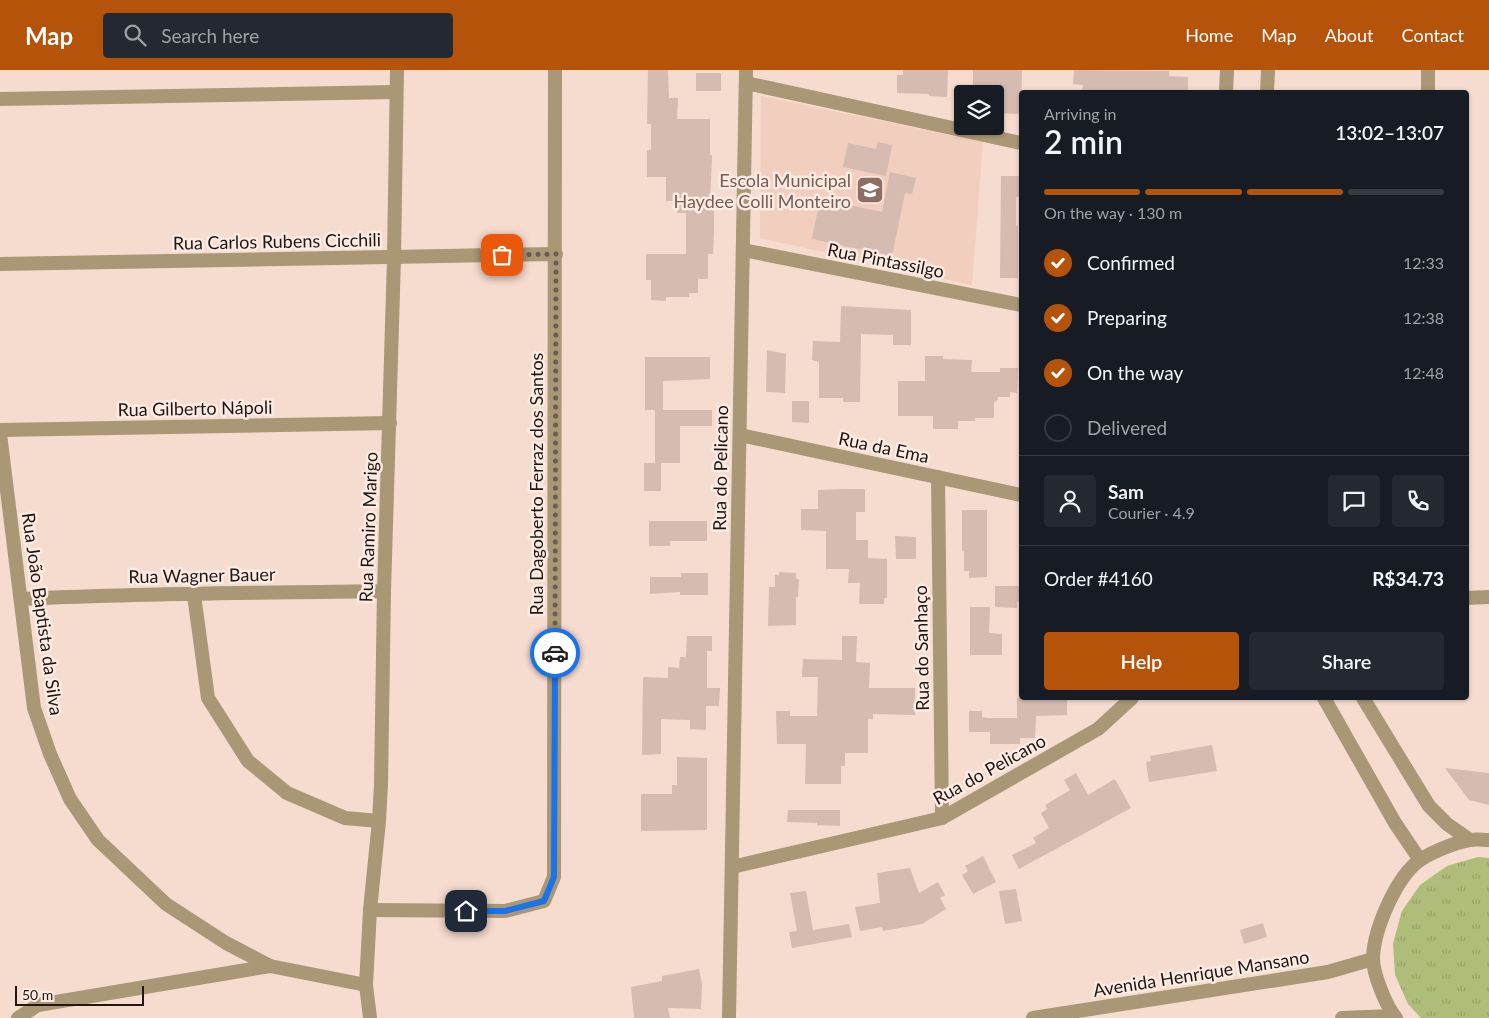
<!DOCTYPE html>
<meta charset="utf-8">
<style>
:root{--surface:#171b24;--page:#242831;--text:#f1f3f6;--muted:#9ea1a6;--line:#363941;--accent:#b45309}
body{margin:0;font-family:Lato,sans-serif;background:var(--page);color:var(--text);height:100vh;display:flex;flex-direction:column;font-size:19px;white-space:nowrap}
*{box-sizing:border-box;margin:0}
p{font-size:16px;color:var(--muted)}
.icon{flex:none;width:28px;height:28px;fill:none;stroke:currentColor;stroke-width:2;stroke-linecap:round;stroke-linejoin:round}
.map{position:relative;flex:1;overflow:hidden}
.panel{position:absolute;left:1019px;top:20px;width:450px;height:610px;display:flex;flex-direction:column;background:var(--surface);border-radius:5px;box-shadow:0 1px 4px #0004}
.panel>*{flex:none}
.controls{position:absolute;left:954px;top:15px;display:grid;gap:10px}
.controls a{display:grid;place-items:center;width:50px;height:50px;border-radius:5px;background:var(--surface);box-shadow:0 1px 4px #0004;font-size:25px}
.scale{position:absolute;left:15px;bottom:12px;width:129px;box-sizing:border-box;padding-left:5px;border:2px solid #211713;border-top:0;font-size:14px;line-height:18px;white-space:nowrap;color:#211713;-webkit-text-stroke:4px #fcebe3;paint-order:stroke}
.pin{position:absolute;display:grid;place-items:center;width:42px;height:42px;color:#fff;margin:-21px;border-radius:10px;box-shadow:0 2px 8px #0006}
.courier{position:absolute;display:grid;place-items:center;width:50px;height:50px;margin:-25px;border:4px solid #1a73e8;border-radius:50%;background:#fff;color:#222;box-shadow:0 1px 6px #0007}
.overview em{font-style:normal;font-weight:600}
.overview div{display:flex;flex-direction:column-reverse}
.overview{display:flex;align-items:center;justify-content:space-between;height:85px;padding:0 25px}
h1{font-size:32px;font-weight:600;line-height:38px}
.bar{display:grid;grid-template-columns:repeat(4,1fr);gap:8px 5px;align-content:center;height:60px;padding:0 25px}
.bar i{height:6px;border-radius:4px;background:var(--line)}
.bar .selected{background:var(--accent)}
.bar p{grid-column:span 4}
.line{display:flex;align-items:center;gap:12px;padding:0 25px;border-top:1px solid var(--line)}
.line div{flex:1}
.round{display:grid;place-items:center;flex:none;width:52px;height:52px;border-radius:5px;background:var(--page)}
ol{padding:0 25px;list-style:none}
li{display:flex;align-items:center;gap:15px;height:55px}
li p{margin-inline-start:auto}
li .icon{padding:5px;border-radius:50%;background:var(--accent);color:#fff;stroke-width:4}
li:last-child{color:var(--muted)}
li i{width:28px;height:28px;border:2px solid var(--line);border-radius:50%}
.action{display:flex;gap:10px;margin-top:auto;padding:10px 25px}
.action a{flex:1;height:58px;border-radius:5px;background:var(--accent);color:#fff;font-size:20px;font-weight:600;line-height:58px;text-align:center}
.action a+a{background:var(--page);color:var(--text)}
header{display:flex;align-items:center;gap:30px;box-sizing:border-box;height:70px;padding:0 25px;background:var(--accent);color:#fff}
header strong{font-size:24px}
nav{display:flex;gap:28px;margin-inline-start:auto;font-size:18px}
.search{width:350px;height:45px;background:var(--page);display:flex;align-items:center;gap:12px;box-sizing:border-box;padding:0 18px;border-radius:5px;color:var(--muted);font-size:19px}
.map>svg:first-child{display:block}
.built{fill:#f1cebe}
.grass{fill:url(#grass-tufts)}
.building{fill:#d6bbb0}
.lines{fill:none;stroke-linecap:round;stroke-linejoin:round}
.minor{stroke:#a99775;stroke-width:14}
.tertiary{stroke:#a99775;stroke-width:14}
.done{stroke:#6c5c55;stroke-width:5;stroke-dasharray:0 9}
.route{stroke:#1a73e8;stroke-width:6}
.labels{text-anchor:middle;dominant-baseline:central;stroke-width:5;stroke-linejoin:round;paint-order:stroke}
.education-label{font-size:18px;fill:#785e54;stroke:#fcebe3;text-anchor:end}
.street-label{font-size:18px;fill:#211713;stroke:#fcebe3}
</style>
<header>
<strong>Map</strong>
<div class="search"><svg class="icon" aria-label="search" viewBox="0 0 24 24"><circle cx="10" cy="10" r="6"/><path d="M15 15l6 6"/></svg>Search here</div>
<nav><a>Home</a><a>Map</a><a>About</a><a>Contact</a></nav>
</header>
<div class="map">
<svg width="1489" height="948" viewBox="0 0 1489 948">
<defs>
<pattern id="grass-tufts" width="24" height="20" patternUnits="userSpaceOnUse" patternTransform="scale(1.25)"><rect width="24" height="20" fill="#afbd7a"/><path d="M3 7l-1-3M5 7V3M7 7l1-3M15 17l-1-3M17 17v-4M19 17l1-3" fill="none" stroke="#96a269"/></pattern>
</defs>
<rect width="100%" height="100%" fill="#f6dbcf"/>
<path class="built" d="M761 26 983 72 972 215 760 168Z"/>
<path class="grass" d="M1478 787 1489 788V948H1421L1408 934 1395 905 1393 873 1402 841 1420 815 1447 796Z"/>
<g class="building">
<path d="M648 0H668L669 28H678L677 49H710V85H712L710 137H714V161L713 184H708V209H698V223H689V227H666V231L651 230V210H646V184H686V143H677V131H666V107H647V80H651V54H647Z"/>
<path d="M903 0H948L947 27 929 26V24L897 23V5H903Z"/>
<path d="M973 0H1022L1021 44 995 43V24H978V15H973Z"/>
<path d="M1074 0 1169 1V6L1188 7V22L1082 21 1083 15 1073 14Z"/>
<rect x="696" y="3" width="25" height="18"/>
<path d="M878 72 892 75 886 106 843 97 848 73 876 79Z"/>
<path d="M890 102 916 108 912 124 905 123 892 186 812 169 820 129 882 142Z"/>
<path d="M1001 106H1021V127H1016V156H1018V208H1000Z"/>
<path d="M841 236 911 240V275H893V265L861 264 860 332H843V328H819V292L812 290 813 271 840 272Z"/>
<path d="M767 280 786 284 785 323 766 322Z"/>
<path d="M925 286H943V289L972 290 971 302H1000V298H1018L1017 323 1010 322V327H998L997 331 994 332V348H975V351H958V359H933V346H898V311H925Z"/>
<path d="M645 287H710V309L663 311V340H712V356H680V393H655V340H645Z"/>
<path d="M792 331H809V353L792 352Z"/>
<rect x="644" y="393" width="17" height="28"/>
<path d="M844 419H865V442H856V470H868V488L887 489V528H884V534H859L860 513H848L849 499H826V461L801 460V439H818V420Z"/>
<path d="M962 440H987V507L969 508V501H964V481H962Z"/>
<path d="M649 451H707V471H670V476H649Z"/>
<path d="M895 466 916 467V489H896Z"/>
<path d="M779 502 796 503V509H799L798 527H796V555L768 556 769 517H775V505H779Z"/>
<path d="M681 503H708V525H680V522L650 524V507H681Z"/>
<path d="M995 516H1021V532H1017V538L995 537Z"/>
<path d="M970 537H990L989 563 1002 564V585H970Z"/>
<path d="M687 566H712V581H707V618H720L719 636H706V660L690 659V650L661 649V684L642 685 643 607 668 608V597L679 598 680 587H686Z"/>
<path d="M842 566H857L856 592 870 593 869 618H915V645L873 644V649H868V683H845V696H841V714H805L806 674H777L776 641H790V646H817L818 607H802L803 589 842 590Z"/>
<path d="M1017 628H1067V645L1036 646 1035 668H1020V674H990V662H969V641H982V647L987 648H1017Z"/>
<path d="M1212 675 1217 701 1149 712 1146 692 1151 691 1150 686Z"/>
<path d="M677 687 707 688V760L641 761V724H672V715H677Z"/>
<path d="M1445 698 1489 703V735L1469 730Z"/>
<path d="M1076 703 1088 725 1115 709 1131 738 1019 799 1012 785 1036 773 1033 768 1049 758 1041 743 1047 739 1045 735 1070 720 1064 710Z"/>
<path d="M788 740H840V756L817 755V753L787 752Z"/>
<path d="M983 786 996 812 973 824 962 805 968 801 965 796Z"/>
<path d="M910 798 919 823 938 812 945 825 940 828 946 839 922 854 883 861 882 857 860 861 855 837 880 833 877 803Z"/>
<path d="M1016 819 1022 851 1005 854 999 821Z"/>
<path d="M806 821 813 860 849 854 852 867 792 878 789 862 797 861 790 823Z"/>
<path d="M1263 853 1267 867 1244 874 1240 860Z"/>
<path d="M699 899 702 914 701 939 668 938 670 948H634L631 917 662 911V906Z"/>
</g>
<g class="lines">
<g class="minor">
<path d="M746 13 1021 73"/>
<path d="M1428 22V0"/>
<path d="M0 29 396 22"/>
<path d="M743 180 1021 235"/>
<path d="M0 194 556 184"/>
<path d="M0 360 390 353"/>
<path d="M0 364 34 638 50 684 70 729 98 770 166 834 226 873 270 896"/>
<path d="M740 365 1021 425"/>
<path d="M938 407 942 748"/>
<path d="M194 525 208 628 248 691 287 723 345 748 379 751"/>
<path d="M1466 528 1489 527"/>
<path d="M21 529C142 523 263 523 384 521"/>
<path d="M732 797 942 748 1098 659 1132 628"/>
<path d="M370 840 505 841 544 831 554 807 555 0"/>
<path d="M18 948 38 935 270 896 366 915"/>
<path d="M370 948 366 915 370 840 379 751 381 714 384 521 394 188 397 0"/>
<path d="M729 948 746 0"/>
</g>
<g class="tertiary">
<path d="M1226 22 1227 0"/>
<path d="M1267 22 1268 0"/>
<path d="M1324 628 1395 753 1420 790"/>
<path d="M1363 628 1429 736 1447 754 1470 770"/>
<path d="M1033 948 1328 902 1373 889"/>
<path d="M1342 948 1394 946"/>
<path d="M1396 948C1386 936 1373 904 1373 888 1374 859 1396 807 1420 790 1432 782 1456 772 1470 770 1476 769 1483 770 1489 770"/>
</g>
</g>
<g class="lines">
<path class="done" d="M502 185 556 184 555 583"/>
<path class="route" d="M466 841H505L544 831 554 807 555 583"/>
</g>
<defs>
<g id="school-square" transform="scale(1.4375)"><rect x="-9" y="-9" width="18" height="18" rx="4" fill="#8d6e63" stroke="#fcebe3"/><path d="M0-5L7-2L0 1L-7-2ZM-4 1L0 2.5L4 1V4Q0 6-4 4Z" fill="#fff"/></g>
</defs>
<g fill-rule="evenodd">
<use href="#school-square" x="870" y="120"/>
</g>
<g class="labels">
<g class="education-label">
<text x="851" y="110">Escola Municipal<tspan x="851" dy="21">Haydee Colli Monteiro</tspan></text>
</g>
<g class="street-label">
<text transform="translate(277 171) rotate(-1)">Rua Carlos Rubens Cicchili</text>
<text transform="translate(886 190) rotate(11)">Rua Pintassilgo</text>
<text transform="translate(195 338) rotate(-1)">Rua Gilberto Nápoli</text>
<text transform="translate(884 377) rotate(12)">Rua da Ema</text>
<text transform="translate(720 398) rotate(-89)">Rua do Pelicano</text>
<text transform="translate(536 414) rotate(-90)">Rua Dagoberto Ferraz dos Santos</text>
<text transform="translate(368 457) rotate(-88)">Rua Ramiro Marigo</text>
<text transform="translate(202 505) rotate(-1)">Rua Wagner Bauer</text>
<text transform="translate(43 544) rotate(82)">Rua João Baptista da Silva</text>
<text transform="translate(921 578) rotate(-91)">Rua do Sanhaço</text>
<text transform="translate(989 699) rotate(-29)">Rua do Pelicano</text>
<text transform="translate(1201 903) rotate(-9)">Avenida Henrique Mansano</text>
</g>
</g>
</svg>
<div class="controls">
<a><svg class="icon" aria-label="layers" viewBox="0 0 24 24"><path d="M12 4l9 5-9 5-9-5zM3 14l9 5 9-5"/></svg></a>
</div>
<div class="scale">50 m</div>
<div class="pin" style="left:502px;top:185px;background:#ea580c"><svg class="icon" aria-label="bag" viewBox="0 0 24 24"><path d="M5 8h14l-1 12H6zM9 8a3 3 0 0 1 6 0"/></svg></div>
<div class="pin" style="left:466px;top:841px;background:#1f2937"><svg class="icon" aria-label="home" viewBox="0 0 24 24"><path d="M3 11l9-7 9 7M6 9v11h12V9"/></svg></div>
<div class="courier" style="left:555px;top:583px"><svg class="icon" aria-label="car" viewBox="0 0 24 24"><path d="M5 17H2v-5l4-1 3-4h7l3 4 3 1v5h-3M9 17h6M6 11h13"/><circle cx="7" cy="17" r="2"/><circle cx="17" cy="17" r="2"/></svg></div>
<section class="panel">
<div class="overview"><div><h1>2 min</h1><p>Arriving in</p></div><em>13:02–13:07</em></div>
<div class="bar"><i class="selected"></i><i class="selected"></i><i class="selected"></i><i></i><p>On the way · 130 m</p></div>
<ol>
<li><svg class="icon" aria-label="check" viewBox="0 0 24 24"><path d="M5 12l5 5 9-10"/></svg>Confirmed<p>12:33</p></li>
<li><svg class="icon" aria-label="check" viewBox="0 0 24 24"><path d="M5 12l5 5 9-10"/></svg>Preparing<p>12:38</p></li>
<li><svg class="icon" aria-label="check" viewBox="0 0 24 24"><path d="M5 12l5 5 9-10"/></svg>On the way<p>12:48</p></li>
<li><i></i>Delivered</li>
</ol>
<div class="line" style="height:90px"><a class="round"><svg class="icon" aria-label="person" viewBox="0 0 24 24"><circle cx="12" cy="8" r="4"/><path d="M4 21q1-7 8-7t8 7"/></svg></a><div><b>Sam</b><p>Courier · 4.9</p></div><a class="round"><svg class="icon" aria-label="chat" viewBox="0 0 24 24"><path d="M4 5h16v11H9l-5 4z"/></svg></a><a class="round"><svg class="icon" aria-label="phone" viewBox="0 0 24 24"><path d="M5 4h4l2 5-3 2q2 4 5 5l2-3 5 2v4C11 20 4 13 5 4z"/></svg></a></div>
<div class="line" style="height:65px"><div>Order #4160</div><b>R$34.73</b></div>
<div class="action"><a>Help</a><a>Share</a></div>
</section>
</div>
